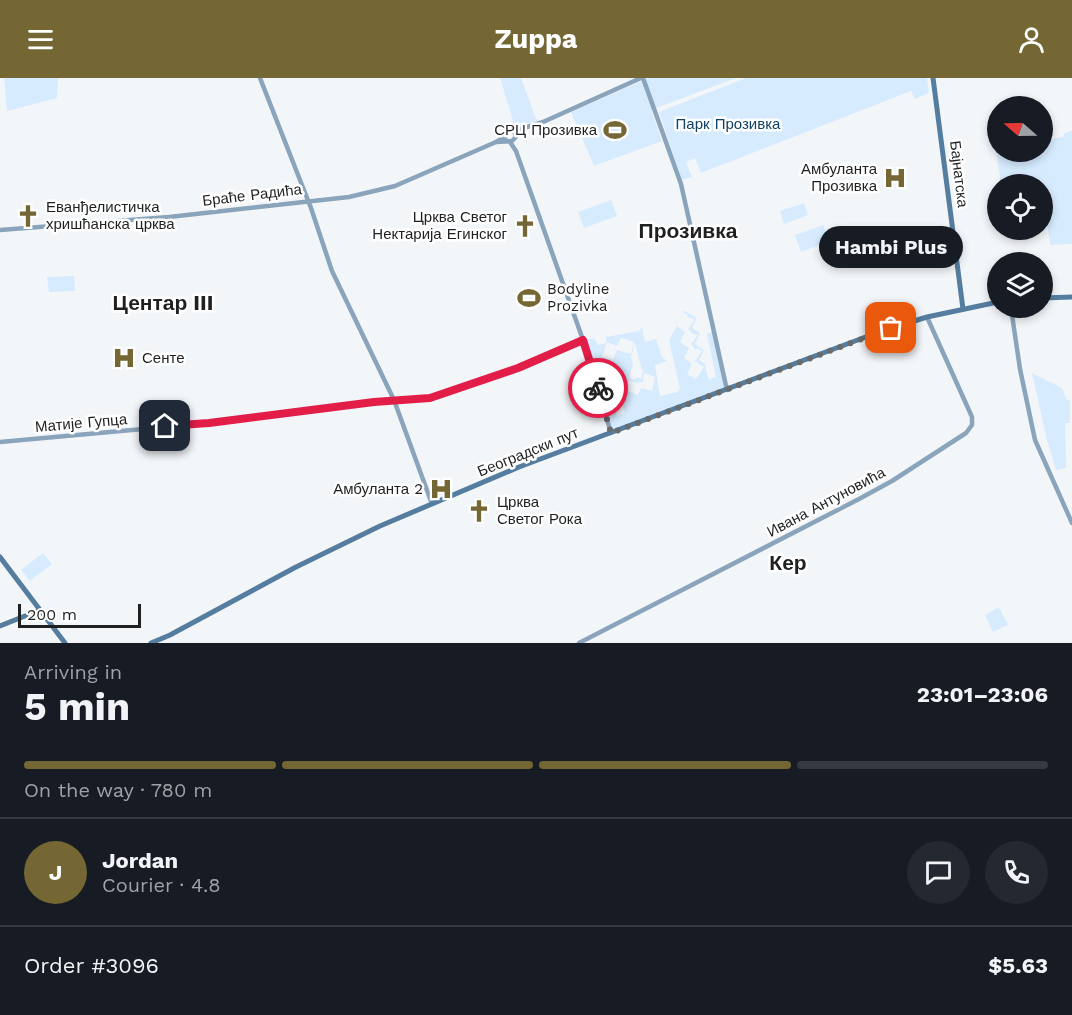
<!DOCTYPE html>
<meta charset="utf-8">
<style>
:root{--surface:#171b24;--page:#242831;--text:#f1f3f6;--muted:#9ea1a6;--line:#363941;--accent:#746734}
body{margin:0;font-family:"Work Sans",sans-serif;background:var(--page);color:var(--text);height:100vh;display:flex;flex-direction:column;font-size:22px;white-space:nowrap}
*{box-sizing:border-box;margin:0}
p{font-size:20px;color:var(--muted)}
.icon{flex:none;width:33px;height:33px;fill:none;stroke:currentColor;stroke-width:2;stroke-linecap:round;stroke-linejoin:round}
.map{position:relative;height:565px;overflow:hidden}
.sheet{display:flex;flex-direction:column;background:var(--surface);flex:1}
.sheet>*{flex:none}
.needle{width:39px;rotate:290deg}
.buttons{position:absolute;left:987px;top:18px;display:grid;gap:12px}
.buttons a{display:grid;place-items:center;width:66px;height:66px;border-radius:50%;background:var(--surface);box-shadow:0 3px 9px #0003;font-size:30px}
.scale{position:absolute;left:18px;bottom:15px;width:123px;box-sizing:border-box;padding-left:6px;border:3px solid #1f2021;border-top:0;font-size:16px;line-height:21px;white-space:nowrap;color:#1f2021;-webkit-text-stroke:4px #fff;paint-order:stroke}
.pin{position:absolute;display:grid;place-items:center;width:51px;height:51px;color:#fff;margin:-26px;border-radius:12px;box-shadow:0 3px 9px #0006}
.courier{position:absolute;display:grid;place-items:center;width:60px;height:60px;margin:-30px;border:4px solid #e11d48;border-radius:50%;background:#fff;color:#222;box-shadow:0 2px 8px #0007}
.bubble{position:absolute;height:42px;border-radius:21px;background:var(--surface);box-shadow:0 3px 9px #0003;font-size:20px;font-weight:700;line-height:42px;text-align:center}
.summary em{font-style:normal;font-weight:700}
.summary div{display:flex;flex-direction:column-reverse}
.summary{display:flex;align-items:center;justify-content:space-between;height:102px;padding:0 24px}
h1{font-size:39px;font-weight:700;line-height:45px}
.bar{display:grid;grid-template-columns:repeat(4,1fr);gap:9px 6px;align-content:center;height:72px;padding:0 24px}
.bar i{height:8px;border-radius:4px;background:var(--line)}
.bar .active{background:var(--accent)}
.bar p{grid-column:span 4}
.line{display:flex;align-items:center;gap:15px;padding:0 24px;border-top:2px solid var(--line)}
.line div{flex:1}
.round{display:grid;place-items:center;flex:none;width:63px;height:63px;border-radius:32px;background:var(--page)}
header{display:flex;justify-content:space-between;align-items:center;height:78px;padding:0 24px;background:var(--accent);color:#fff;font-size:27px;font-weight:700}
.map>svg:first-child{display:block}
.green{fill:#d6ebfe;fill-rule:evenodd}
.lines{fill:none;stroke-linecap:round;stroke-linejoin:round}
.tertiary{stroke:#8aa4bc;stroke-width:4.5}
.secondary{stroke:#557d9f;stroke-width:5}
.done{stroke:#696b6d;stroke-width:6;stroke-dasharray:0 10.8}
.route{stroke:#e11d48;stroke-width:8}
.labels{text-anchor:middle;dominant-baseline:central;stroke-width:5;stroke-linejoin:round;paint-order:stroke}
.park-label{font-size:15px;fill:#104063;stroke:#fff}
.poi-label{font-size:15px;fill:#1f2021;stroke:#fff;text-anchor:end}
.street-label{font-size:15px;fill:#1f2021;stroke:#fff}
.district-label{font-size:21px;font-weight:bold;fill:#1f2021;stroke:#fff}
</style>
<header><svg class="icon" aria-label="menu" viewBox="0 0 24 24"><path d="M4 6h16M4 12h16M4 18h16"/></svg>Zuppa<svg class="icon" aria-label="person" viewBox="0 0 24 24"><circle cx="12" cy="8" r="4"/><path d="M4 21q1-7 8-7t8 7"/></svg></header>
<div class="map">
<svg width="1072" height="565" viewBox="0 0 1072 565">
<rect width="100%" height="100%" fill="#f3f6f9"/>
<g class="green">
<path d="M4 0H58L57 20 7 33Z"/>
<path d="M500 0H521L537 43 515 49Z"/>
<path d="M649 0H736L651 32 662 63 594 88 571 34Z"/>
<path d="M746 0H927L929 15 915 21 911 13 701 95 695 80 686 84 692 99 682 102 659 34Z"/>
<path d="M1072 53V166L1050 167 1042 106H1041L1040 101 1001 106 996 73 1024 74 1026 79H1037L1042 74 1048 62 1063 59 1065 55Z"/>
<path d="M611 122 617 138 584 150 578 134Z"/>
<path d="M804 125 808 137 784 146 780 133Z"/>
<path d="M823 147 829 163 801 174 795 157Z"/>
<path d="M74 198 75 213 49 214 47 199Z"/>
<path d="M685 233 697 240 692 250 700 255 695 266 704 272 699 282 705 286 708 300 710 301 716 299 707 256 714 252 727 312 611 355 583 262 594 260 598 267 606 265V259L639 253 642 249 645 264 656 261 662 279 667 283 655 287 660 318 677 314 680 311 669 262 677 248 685 254 680 264 689 270 684 280 692 286 687 296 696 301 704 289 695 283 702 273 697 270 696 272 691 266 698 257 691 255V253L688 251 695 241 687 239 688 237 683 234ZM621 260 634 264 631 276 617 272 613 282 602 279 607 264 617 268ZM635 265 642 292H643L641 301 636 299 635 302 629 300 633 287 631 279ZM605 282 612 285 625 335 617 338 608 304 603 302 602 299 608 297ZM644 295 655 299 652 313 641 310 638 317 625 312 628 302 637 305 643 304Z"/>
<path d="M1032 295 1062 310 1066 321 1070 323V345H1065L1066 390 1056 392 1047 362Z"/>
<path d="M43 475 52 486 30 503 21 492Z"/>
<path d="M999 529 1008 547 993 554 985 537Z"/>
</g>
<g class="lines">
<g class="tertiary">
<path d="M260 0 311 130 332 193 394 322 432 426"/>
<path d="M643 0 681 106 727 312"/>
<path d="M514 53 543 44 641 0"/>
<path d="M496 64 512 63 516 59 515 55 511 52 507 53 505 60"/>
<path d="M510 64 516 73 583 262 611 355"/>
<path d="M0 152 169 139 349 119 395 108 496 64 505 58"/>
<path d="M1011 230 1020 291 1035 362 1072 445"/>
<path d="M0 364 209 345 374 324 430 320 518 290 583 262"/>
<path d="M579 565 859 421 892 403 966 355 972 347V339L927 239"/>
</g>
<g class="secondary">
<path d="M933 0 963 231"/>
<path d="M1042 220 1072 219"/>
<path d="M0 479 65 565"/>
<path d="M0 548 40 532"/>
<path d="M151 565 170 557 296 489 380 448 519 389 879 254 927 239 998 224"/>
</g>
</g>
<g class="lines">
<path class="done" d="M598 310 611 355 891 250"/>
<path class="route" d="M165 348 209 345 374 324 430 320 518 290 583 262 598 310"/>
</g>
<defs>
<g id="stadium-bare" transform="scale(1.8)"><path d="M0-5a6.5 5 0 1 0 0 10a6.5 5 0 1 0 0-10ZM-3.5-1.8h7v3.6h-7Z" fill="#746734" stroke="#fff" stroke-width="2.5" paint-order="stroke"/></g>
<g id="hospital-bare" transform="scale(1.8)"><path d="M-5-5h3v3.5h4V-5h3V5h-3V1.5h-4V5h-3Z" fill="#746734" stroke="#fff" stroke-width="2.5" paint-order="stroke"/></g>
<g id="church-bare" transform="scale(1.8)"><path d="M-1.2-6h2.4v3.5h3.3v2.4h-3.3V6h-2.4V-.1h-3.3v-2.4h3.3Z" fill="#746734" stroke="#fff" stroke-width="2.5" paint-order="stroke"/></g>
</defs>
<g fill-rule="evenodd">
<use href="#stadium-bare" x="615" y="52"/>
<use href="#hospital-bare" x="895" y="100"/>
<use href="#church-bare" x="28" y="138"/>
<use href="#church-bare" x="525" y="148"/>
<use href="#stadium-bare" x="529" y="220"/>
<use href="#hospital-bare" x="124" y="280"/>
<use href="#hospital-bare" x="441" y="411"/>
<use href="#church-bare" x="479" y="433"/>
</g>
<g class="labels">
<g class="park-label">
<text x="728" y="46">Парк Прозивка</text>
</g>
<g class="poi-label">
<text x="597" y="52">СРЦ Прозивка</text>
<text x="877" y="91">Амбуланта<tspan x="877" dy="17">Прозивка</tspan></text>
<text x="46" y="129" text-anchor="start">Еванђелистичка<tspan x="46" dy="17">хришћанска црква</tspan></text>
<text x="507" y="139">Црква Светог<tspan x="507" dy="17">Нектарија Егинског</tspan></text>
<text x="547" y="211" text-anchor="start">Bodyline<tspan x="547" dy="17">Prozivka</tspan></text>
<text x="142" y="280" text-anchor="start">Сенте</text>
<text x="423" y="411">Амбуланта 2</text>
<text x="497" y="424" text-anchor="start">Црква<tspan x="497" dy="17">Светог Рока</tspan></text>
</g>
<g class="street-label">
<text transform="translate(959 96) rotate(83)">Бајнатска</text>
<text transform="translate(252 117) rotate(-7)">Браће Радића</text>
<text transform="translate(81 345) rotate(-5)">Матије Гупца</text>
<text transform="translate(528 374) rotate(-22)">Београдски пут</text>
<text transform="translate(826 424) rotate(-28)">Ивана Антуновића</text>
</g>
<g class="district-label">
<text x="688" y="152">Прозивка</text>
<text x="163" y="224">Центар III</text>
<text x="788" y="484">Кер</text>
</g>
</g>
</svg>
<div class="buttons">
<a><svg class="needle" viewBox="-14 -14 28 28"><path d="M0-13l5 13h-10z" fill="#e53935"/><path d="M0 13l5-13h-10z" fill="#9ea1a6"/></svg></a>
<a><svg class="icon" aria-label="locate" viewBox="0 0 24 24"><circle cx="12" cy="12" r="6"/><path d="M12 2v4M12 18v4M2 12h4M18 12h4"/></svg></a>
<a><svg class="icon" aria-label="layers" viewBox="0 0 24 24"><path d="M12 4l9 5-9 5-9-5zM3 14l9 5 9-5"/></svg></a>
</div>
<div class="scale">200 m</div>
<div class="pin" style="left:891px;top:250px;background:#ea580c"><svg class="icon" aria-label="bag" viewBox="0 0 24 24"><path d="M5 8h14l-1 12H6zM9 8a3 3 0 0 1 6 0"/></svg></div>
<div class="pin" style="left:165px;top:348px;background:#1f2937"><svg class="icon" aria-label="home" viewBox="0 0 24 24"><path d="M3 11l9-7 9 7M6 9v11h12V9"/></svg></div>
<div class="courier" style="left:598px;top:310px"><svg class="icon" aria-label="bike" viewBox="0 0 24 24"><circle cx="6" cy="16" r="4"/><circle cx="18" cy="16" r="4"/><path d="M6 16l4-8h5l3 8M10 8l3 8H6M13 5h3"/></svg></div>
<div class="bubble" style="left:819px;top:148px;width:144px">Hambi Plus</div>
</div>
<section class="sheet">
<div class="summary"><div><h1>5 min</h1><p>Arriving in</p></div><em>23:01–23:06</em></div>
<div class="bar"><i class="active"></i><i class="active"></i><i class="active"></i><i></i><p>On the way · 780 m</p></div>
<div class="line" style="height:108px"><b class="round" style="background:var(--accent);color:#fff">J</b><div><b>Jordan</b><p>Courier · 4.8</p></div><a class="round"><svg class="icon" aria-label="chat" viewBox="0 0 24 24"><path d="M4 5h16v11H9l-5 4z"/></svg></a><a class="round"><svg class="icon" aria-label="phone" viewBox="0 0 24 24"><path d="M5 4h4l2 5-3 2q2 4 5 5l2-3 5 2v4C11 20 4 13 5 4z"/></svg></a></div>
<div class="line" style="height:78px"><div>Order #3096</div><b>$5.63</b></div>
</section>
